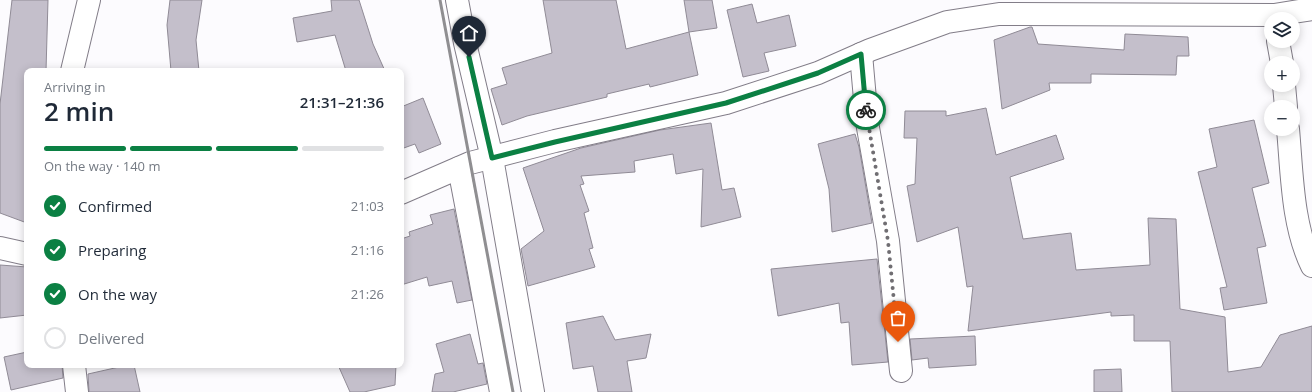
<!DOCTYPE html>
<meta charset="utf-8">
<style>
:root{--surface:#fff;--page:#f2f2f3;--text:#1f2937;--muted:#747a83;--line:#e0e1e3;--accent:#0b8043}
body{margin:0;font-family:"Open Sans",sans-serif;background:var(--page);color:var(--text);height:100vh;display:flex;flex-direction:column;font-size:15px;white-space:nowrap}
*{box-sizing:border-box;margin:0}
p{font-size:13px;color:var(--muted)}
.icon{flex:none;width:22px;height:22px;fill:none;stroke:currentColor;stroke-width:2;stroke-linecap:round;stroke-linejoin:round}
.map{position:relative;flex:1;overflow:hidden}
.side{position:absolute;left:24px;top:68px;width:380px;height:300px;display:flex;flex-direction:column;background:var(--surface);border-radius:8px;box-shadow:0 2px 10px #0003}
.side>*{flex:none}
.tools{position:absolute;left:1264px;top:12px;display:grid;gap:8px}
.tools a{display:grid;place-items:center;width:36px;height:36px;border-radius:50%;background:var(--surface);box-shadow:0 2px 10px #0003;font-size:20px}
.pin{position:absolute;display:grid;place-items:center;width:34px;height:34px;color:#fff;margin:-41px -17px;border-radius:50% 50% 50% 0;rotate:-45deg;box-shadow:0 0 4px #0007}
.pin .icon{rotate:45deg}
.courier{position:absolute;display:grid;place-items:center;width:40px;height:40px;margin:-20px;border:3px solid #0b8043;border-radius:50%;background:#fff;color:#222;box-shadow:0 1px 5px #0007}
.headline em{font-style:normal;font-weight:600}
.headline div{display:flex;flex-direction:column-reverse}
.headline{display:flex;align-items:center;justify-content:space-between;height:68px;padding:0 20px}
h1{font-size:26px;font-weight:600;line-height:30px}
.bar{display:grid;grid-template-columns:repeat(4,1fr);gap:6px 4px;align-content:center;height:48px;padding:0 20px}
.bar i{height:5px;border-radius:3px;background:var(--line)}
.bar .selected{background:var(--accent)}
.bar p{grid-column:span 4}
ol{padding:0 20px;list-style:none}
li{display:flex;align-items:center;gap:12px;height:44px}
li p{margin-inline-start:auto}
li .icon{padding:4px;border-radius:50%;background:var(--accent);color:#fff;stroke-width:4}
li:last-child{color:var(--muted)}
li i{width:22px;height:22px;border:2px solid var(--line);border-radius:50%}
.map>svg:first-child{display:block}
.building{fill:#c4bfcb;stroke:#908b96}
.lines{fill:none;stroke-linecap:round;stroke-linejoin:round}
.street-casing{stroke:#827d88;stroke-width:24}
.street{stroke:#fff;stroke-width:22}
.rail{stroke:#8f8e91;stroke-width:3}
.done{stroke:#706e72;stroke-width:4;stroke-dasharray:0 7.2}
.route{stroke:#0b8043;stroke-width:5}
</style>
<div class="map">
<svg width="1312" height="392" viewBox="0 0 1312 392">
<rect width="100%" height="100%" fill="#fcfbfe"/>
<g class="building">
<path d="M12 0H48L46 71H27V223L0 213V104Z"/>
<path d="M170 0H202L196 40 199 71H171L167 25Z"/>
<path d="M331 0H359L373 44 385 71H346L335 35 297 42 293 18 332 11Z"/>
<path d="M543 0H616L626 49 689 32 698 75 650 87 649 84 607 94V97L527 116 502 125 491 89 507 84 502 68 552 53Z"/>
<path d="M684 0H712L717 28 689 32Z"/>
<path d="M752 4 757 23 789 15 796 46 764 53 769 71 743 77 727 10Z"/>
<path d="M1030 27H1032L1038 44 1124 50 1125 34 1188 37 1189 56H1177L1176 75 1091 74V83H1049L1050 90 1002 109 994 40Z"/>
<path d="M423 98 441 144 419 153 415 144 401 149V107Z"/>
<path d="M986 108 996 155 1056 135 1064 159 1010 177 1023 239 1071 233 1076 270 1150 265 1148 218 1176 219 1180 309 1225 317 1228 372 1261 367 1280 335 1312 326V392H1172L1170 341H1134V315L1111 316V312L968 331 973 286 967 287 958 227 917 242 907 186 915 184 917 138H904L905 111H946V116Z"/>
<path d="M1254 120 1269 183 1252 188 1266 246 1257 248 1267 303 1224 310 1220 288 1227 287 1198 172 1217 167 1209 129Z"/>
<path d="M711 123 722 190 734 188 741 217 701 227 703 169 676 174 673 154 634 161 635 172 581 176 584 184 580 185 589 211 584 213 593 248 589 249 595 267 528 286 521 249 544 231 523 168 581 148 660 130Z"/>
<path d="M855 134 859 147 872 223 832 232 829 189 818 144Z"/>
<path d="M454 209 472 300 457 303 452 281 429 286 427 277 401 285V239L410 236 409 232 433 224 430 215Z"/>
<path d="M877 259 888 362 852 365 849 322 841 323 839 303 778 316 771 269Z"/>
<path d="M0 265 27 267V315L0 318Z"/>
<path d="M603 316 615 340 651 334 646 358 627 361 632 392H598L593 366 573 369 566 323Z"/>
<path d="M470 334 478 364 483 363 487 384 453 392H432L435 374 444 372 436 344Z"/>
<path d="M975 336 976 365 929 368 928 358 912 360 910 339Z"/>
<path d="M27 352V365H62L63 378 11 390 4 357Z"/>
<path d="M128 365H134L140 392H89L88 374Z"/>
<path d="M338 365H396L395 385 364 392H350Z"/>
<path d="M1121 369 1122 392H1094V370Z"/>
</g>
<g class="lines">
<g class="street-casing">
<g id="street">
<path d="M457 0 465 43 492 158 533 392"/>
<path d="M1278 41 1282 63"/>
<path d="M861 54 867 122 888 241 901 371"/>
<path d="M72 71 89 0"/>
<path d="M1284 85 1286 107"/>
<path d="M1288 129C1292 173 1292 225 1312 266"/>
<path d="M459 168 479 272 501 392"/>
<path d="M401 193 470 163 555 141 726 103 818 73 870 50 947 22 999 14 1274 15 1312 9"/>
<path d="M0 248 27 254"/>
<path d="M74 365 77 392"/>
</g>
</g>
<use href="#street" class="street"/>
<path class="rail" d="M440 0 513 392"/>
</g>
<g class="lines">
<path class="done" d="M866 110 888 241 898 342"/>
<path class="route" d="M469 57 492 158 555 142 726 103 818 73 861 54 866 110"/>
</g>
</svg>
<div class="tools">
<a><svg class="icon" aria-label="layers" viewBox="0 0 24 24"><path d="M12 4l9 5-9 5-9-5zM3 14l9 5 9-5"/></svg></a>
<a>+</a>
<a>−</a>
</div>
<div class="pin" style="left:898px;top:342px;background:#ea580c"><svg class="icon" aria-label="bag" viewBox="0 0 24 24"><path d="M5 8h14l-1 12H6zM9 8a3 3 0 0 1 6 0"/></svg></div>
<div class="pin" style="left:469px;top:57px;background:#1f2937"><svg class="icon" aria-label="home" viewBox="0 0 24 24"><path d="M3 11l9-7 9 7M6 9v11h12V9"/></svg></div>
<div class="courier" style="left:866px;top:110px"><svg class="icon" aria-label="bike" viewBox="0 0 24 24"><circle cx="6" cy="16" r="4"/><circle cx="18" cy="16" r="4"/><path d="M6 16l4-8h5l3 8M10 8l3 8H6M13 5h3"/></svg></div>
<section class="side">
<div class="headline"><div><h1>2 min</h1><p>Arriving in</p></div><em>21:31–21:36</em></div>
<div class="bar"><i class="selected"></i><i class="selected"></i><i class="selected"></i><i></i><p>On the way · 140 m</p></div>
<ol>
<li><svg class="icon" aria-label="check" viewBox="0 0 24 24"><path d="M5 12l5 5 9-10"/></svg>Confirmed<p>21:03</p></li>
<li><svg class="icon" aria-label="check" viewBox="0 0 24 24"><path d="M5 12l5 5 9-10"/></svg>Preparing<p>21:16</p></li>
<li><svg class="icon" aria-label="check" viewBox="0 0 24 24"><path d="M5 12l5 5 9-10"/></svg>On the way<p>21:26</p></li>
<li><i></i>Delivered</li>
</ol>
</section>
</div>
